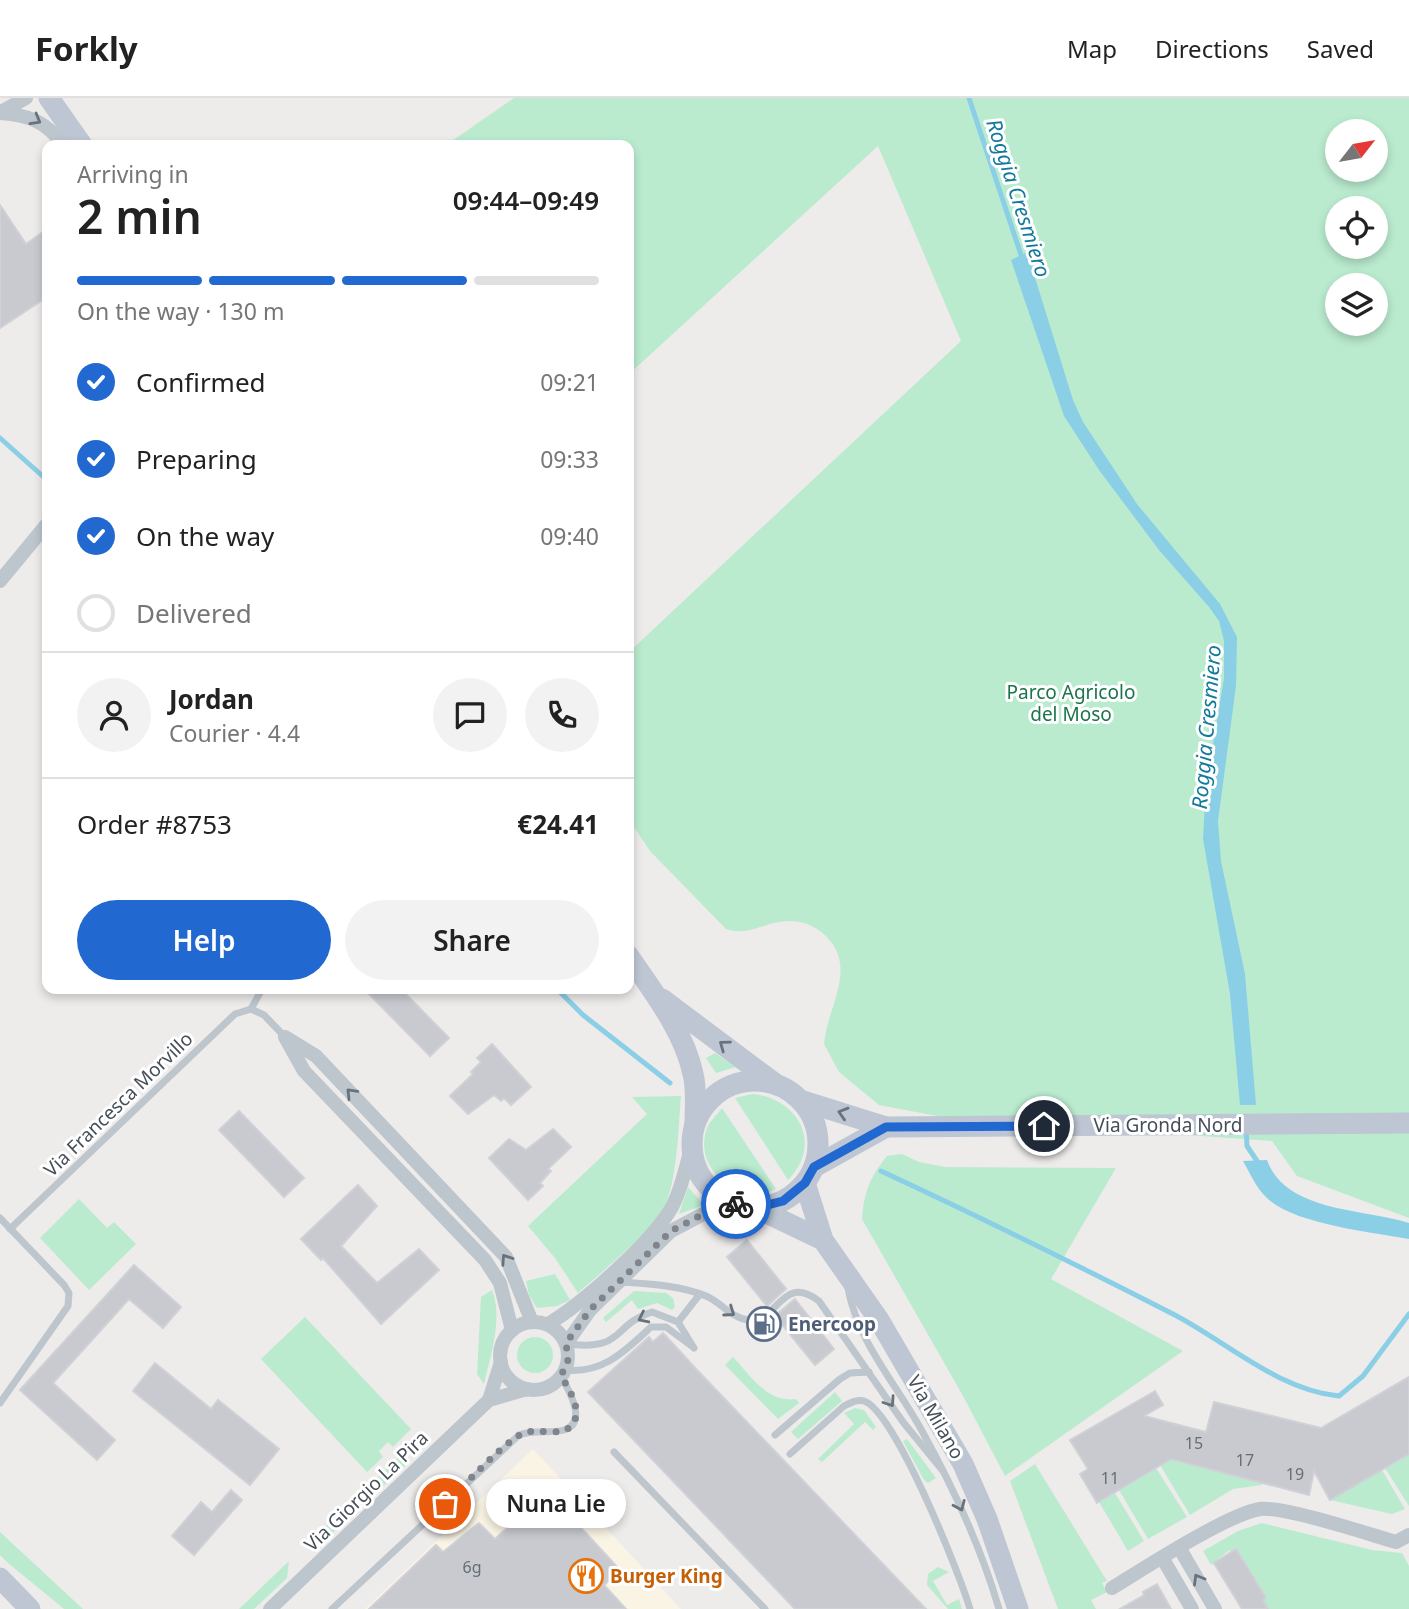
<!DOCTYPE html>
<meta charset="utf-8">
<style>
:root{--surface:#fff;--page:#f2f2f2;--text:#222;--muted:#767676;--line:#e0e0e0;--accent:#2268d1}
body{margin:0;font-family:"Noto Sans",sans-serif;background:var(--page);color:var(--text);height:100vh;display:flex;flex-direction:column;font-size:26px;white-space:nowrap}
*{box-sizing:border-box;margin:0}
p{font-size:23px;color:var(--muted)}
.icon{flex:none;width:38px;height:38px;fill:none;stroke:currentColor;stroke-width:2;stroke-linecap:round;stroke-linejoin:round}
.map{position:relative;flex:1;overflow:hidden}
.drawer{position:absolute;left:42px;top:42px;width:592px;height:854px;display:flex;flex-direction:column;background:var(--surface);border-radius:14px;box-shadow:0 4px 10px #0003}
.drawer>*{flex:none}
.needle{width:46px;rotate:59deg}
.controls{position:absolute;left:1325px;top:21px;display:grid;gap:14px}
.controls a{display:grid;place-items:center;width:63px;height:63px;border-radius:50%;background:var(--surface);box-shadow:0 4px 10px #0003;font-size:35px}
.pin{position:absolute;display:grid;place-items:center;width:60px;height:60px;color:#fff;margin:-30px;border:4px solid #fff;border-radius:50%;box-shadow:0 2px 7px #0007}
.courier{position:absolute;display:grid;place-items:center;width:70px;height:70px;margin:-35px;border:5px solid #2268d1;border-radius:50%;background:#fff;color:#222;box-shadow:0 2px 9px #0007}
.bubble{position:absolute;height:49px;border-radius:24px;background:var(--surface);box-shadow:0 4px 10px #0003;font-size:23px;font-weight:600;line-height:49px;text-align:center}
.summary em{font-style:normal;font-weight:600}
.summary div{display:flex;flex-direction:column-reverse}
.summary{display:flex;align-items:center;justify-content:space-between;height:119px;padding:0 35px}
h1{font-size:46px;font-weight:600;line-height:52px}
.bar{display:grid;grid-template-columns:repeat(4,1fr);gap:10px 7px;align-content:center;height:84px;padding:0 35px}
.bar i{height:9px;border-radius:5px;background:var(--line)}
.bar .active{background:var(--accent)}
.bar p{grid-column:span 4}
.line{display:flex;align-items:center;gap:18px;padding:0 35px;border-top:2px solid var(--line)}
.line div{flex:1}
.round{display:grid;place-items:center;flex:none;width:74px;height:74px;border-radius:37px;background:var(--page)}
ol{padding:0 35px;list-style:none}
li{display:flex;align-items:center;gap:21px;height:77px}
li p{margin-inline-start:auto}
li .icon{padding:7px;border-radius:50%;background:var(--accent);color:#fff;stroke-width:4}
li:last-child{color:var(--muted)}
li i{width:38px;height:38px;border:4px solid var(--line);border-radius:50%}
.primary-button{display:flex;gap:14px;margin-top:auto;padding:14px 35px}
.primary-button a{flex:1;height:80px;border-radius:42px;background:var(--accent);color:#fff;font-size:28px;font-weight:600;line-height:80px;text-align:center}
.primary-button a+a{background:var(--page);color:var(--text)}
header{display:flex;align-items:center;gap:42px;box-sizing:border-box;height:98px;padding:0 35px;background:var(--surface);border-bottom:2px solid var(--line)}
header strong{font-size:33px}
nav{display:flex;gap:38px;margin-inline-start:auto;font-size:24px}
.map>svg:first-child{display:block}
.commercial{fill:#faf4e4}
.green{fill:#baebcf;fill-rule:evenodd}
.water{fill:#8acfe6}
.lines{fill:none;stroke-linecap:round;stroke-linejoin:round}
.stream{stroke:#8acfe6;stroke-width:5}
.building{fill:#c8cad0;stroke:#d0d1d7;stroke-width:2}
.lane{stroke:#bdc5cd;stroke-width:7}
.street{stroke:#bdc5cd;stroke-width:14}
.secondary{stroke:#bdc6d2;stroke-width:21}
.oneway{stroke:#69727b}
.oneway2{stroke:#69727d}
.done{stroke:#80858b;stroke-width:7;stroke-dasharray:0 12.6}
.route{stroke:#2268d1;stroke-width:9}
.labels{text-anchor:middle;dominant-baseline:central;stroke-width:6;stroke-linejoin:round;paint-order:stroke}
.number-label{font-size:16px;fill:#666d76}
.park-label{font-size:19px;fill:#1b744b;stroke:#fff}
.street-label{font-size:19px;fill:#454e58;stroke:#fff}
.service-label{font-size:19px;font-weight:bold;fill:#4e5e75;stroke:#fff;text-anchor:start}
.food-label{font-size:19px;font-weight:bold;fill:#c56008;stroke:#fff;text-anchor:start}
.water-label{font-size:21px;font-style:italic;fill:#137a9c;stroke:#fff}
</style>
<header>
<strong>Forkly</strong>
<nav><a>Map</a><a>Directions</a><a>Saved</a></nav>
</header>
<div class="map">
<svg width="1409" height="1511" viewBox="0 0 1409 1511">
<rect width="100%" height="100%" fill="#eeebeb"/>
<path class="commercial" d="M533 1351 681 1511H365Z"/>
<g class="green">
<path d="M514 0H1409V1120L1297 1078 1272 1043 948 1020 879 1007 839 974 824 946C827 908 862 865 820 833 808 824 794 821 779 824 760 827 746 838 726 831L650 753 628 720V555L961 243 878 48 628 277V47H446ZM1337 33H1376V72H1337ZM1337 110H1376V149H1337ZM1337 187H1376V226H1337Z"/>
<path d="M715 955 736 969 716 975 706 960Z"/>
<path d="M753 996C799 1001 823 1047 788 1082L735 1000Z"/>
<path d="M681 998C678 1033 678 1072 666 1106 658 1128 598 1177 578 1195L555 1160 528 1128 647 1016 632 999Z"/>
<path d="M722 1010 776 1091C738 1108 690 1069 708 1028 711 1022 718 1016 722 1010Z"/>
<path d="M902 1056 919 1064 945 1069 1116 1070 1051 1181 1183 1253 1005 1378 962 1296 862 1121C864 1094 870 1079 887 1058Z"/>
<path d="M688 1089 704 1107 679 1116Z"/>
<path d="M79 1101 107 1130 114 1124 136 1146 89 1192 40 1140Z"/>
<path d="M555 1176 570 1202 557 1208 537 1210 529 1197 526 1183Z"/>
<path d="M492 1192C503 1220 491 1256 484 1286L477 1276 481 1199Z"/>
<path d="M634 1193 666 1195 673 1200 675 1209 672 1212 657 1205 638 1211 632 1202 606 1224 603 1220Z"/>
<path d="M305 1219 411 1331 393 1349 388 1344 379 1353 383 1359 367 1374 261 1261Z"/>
<circle cx="535" cy="1257" r="18"/>
<path d="M733 1259C751 1278 767 1305 796 1301L799 1305 778 1321 725 1267Z"/>
<path d="M835 1294 842 1303 798 1341 791 1334Z"/>
<path d="M855 1310 864 1312 876 1329 873 1332 865 1324 822 1364 818 1361 854 1326 844 1315Z"/>
<path d="M907 1341 936 1380 928 1385 924 1382 903 1343Z"/>
<path d="M1409 1356V1408L1385 1370Z"/>
<path d="M401 1357 408 1365 326 1441 312 1442Z"/>
<path d="M1163 1359 1262 1385V1387L1233 1391 1190 1417 1160 1367Z"/>
<path d="M1035 1366 1107 1483 1102 1485 1107 1494 1091 1502 1096 1511H1058L1010 1383Z"/>
<path d="M1156 1370 1187 1419 1148 1441 1119 1392Z"/>
<path d="M1382 1372 1405 1411 1392 1416 1330 1402Z"/>
<path d="M1115 1395 1144 1443 1128 1453 1099 1404Z"/>
<path d="M1262 1425 1372 1452 1402 1455 1409 1468V1511H1268L1263 1502 1265 1499 1237 1452 1228 1453 1211 1467 1203 1453 1238 1433Z"/>
<path d="M0 1434 83 1511H64L8 1465 0 1457Z"/>
<path d="M289 1463 287 1480 254 1511H239Z"/>
<path d="M938 1469 949 1474 933 1483 947 1507 959 1501 962 1511H948L927 1487 928 1476Z"/>
</g>
<g class="water">
<path d="M1027 154 1073 302 1083 324 1137 406 1220 506 1237 539 1236 588 1218 723 1221 763 1245 876 1256 1007H1240L1230 896 1203 741 1206 688 1224 580V543L1219 523 1209 509 1159 452 1099 372 1064 318 1011 162Z"/>
<path d="M1267 1062C1285 1114 1364 1111 1409 1125V1141C1371 1134 1294 1126 1267 1100 1256 1090 1250 1075 1243 1063Z"/>
</g>
<g class="lines">
<g class="stream">
<path d="M969 0 1023 163"/>
<path d="M0 340 47 382"/>
<path d="M557 891 583 917 670 985"/>
<path d="M1246 1030 1247 1048 1259 1066"/>
<path d="M881 1073C980 1119 1077 1167 1173 1216 1227 1244 1278 1292 1339 1298L1363 1278 1409 1216"/>
</g>
</g>
<g class="building">
<path d="M0 107 26 146 47 131V199L0 230Z"/>
<path d="M364 891H401L449 940 430 958Z"/>
<path d="M492 946 531 989 511 1007 504 1000 501 1003 494 997 468 1016 450 998 473 976 471 974 481 964 477 960Z"/>
<path d="M239 1013 304 1080 284 1099 219 1032Z"/>
<path d="M553 1031 571 1049 548 1071 551 1073 540 1085 543 1088 528 1102 489 1060 509 1041 526 1052Z"/>
<path d="M358 1087 377 1108 341 1148 377 1185 419 1151 439 1172 381 1226 323 1160 321 1162 301 1141Z"/>
<path d="M747 1142 786 1191 767 1208 727 1159Z"/>
<path d="M134 1167 181 1209 163 1230 129 1201 53 1285 115 1342 97 1362 20 1292Z"/>
<path d="M795 1201 834 1251 815 1267 775 1218Z"/>
<path d="M663 1235 698 1273 926 1511H795L588 1294 649 1239 653 1244Z"/>
<path d="M155 1265 211 1311 218 1302 279 1351 250 1387 133 1293Z"/>
<path d="M1409 1279V1356L1330 1402 1314 1373 1309 1397 1171 1361 1097 1405 1080 1376 1088 1371 1070 1342 1155 1293 1163 1307 1144 1318 1206 1334 1214 1304 1321 1330Z"/>
<path d="M231 1392 242 1402 194 1457 172 1438 201 1404 212 1414Z"/>
<path d="M533 1406 547 1421 561 1408 620 1472 604 1487 626 1511H369L436 1447 443 1454 479 1425 495 1441Z"/>
<path d="M1236 1451 1266 1500 1263 1502 1268 1511H1242L1214 1465Z"/>
<path d="M1157 1486 1171 1511H1120L1144 1497 1143 1494Z"/>
</g>
<g class="lines">
<g class="lane">
<path d="M251 911 264 917 285 939"/>
<path d="M251 911 262 891"/>
<path d="M0 1120 64 1187 69 1195 68 1208 0 1305"/>
<path d="M10 1131 235 916 251 911"/>
<path d="M620 1184C649 1186 679 1187 706 1198 721 1204 732 1221 749 1222 779 1224 781 1175 819 1203L903 1324 943 1373"/>
<path d="M848 1190C857 1243 897 1287 922 1333 953 1389 981 1449 999 1511"/>
<path d="M678 1224 700 1196"/>
<path d="M567 1246C626 1253 611 1227 652 1214L678 1224 694 1250"/>
<path d="M565 1272C603 1276 625 1253 651 1229H666L693 1249"/>
<path d="M775 1337 840 1281 850 1275 869 1274"/>
<path d="M614 1354 765 1511"/>
<path d="M790 1356 844 1308C850 1305 857 1301 864 1303 895 1313 960 1477 970 1511"/>
<path d="M332 1511 519 1337C534 1331 550 1336 564 1332 588 1325 569 1292 561 1278"/>
</g>
<g class="street">
<path d="M1 14 26 0"/>
<path d="M0 15C28 17 46 23 63 47"/>
<path d="M0 483 47 426"/>
<circle cx="534" cy="1258" r="34"/>
<path d="M548 1226C582 1206 653 1143 672 1109 682 1090 686 1068 692 1047"/>
<path d="M512 1232 500 1185 485 1162 304 973 285 939 316 958 506 1159 532 1224"/>
<path d="M566 1246 590 1212 671 1133 728 1103"/>
<path d="M489 1302 501 1264"/>
<path d="M1180 1451 1215 1511"/>
<path d="M1163 1461 1192 1511"/>
<path d="M1112 1490C1143 1471 1228 1416 1260 1411 1284 1408 1368 1436 1396 1444L1409 1437"/>
<path d="M270 1511 489 1302 527 1291"/>
</g>
<g class="secondary">
<path d="M49 0 82 47"/>
<path d="M628 857C652 892 684 933 693 976 697 991 695 1009 695 1025"/>
<path d="M662 901 777 987"/>
<circle cx="755" cy="1046" r="63"/>
<path d="M800 1002 886 1029 1409 1025"/>
<path d="M814 1069 886 1029"/>
<path d="M805 1085 823 1142 879 1222 963 1366 987 1421 1018 1511"/>
<path d="M756 1110 823 1142"/>
<path d="M0 1480 30 1511"/>
</g>
</g>
<defs><path id="oneway-chevron" d="M-2-3.5L2.5 0L-2 3.5" fill="none" stroke-width="1.6" stroke-linecap="round" stroke-linejoin="round" transform="scale(1.75)"/></defs>
<g class="oneway">
<use href="#oneway-chevron" transform="translate(36 22) rotate(30)"/>
<use href="#oneway-chevron" transform="translate(351 995) rotate(-134)"/>
<use href="#oneway-chevron" transform="translate(506 1161) rotate(-124)"/>
<use href="#oneway-chevron" transform="translate(730 1214) rotate(35)"/>
<use href="#oneway-chevron" transform="translate(643 1220) rotate(154)"/>
<use href="#oneway-chevron" transform="translate(890 1304) rotate(56)"/>
<use href="#oneway-chevron" transform="translate(960 1408) rotate(66)"/>
<use href="#oneway-chevron" transform="translate(1198 1481) rotate(-120)"/>
</g>
<g class="oneway2">
<use href="#oneway-chevron" transform="translate(724 947) rotate(-144)"/>
<use href="#oneway-chevron" transform="translate(843 1015) rotate(-163)"/>
</g>
<g class="lines">
<path class="done" d="M445 1406C462 1390 504 1344 522 1336 536 1329 559 1339 570 1329 585 1315 569 1291 561 1278L568 1262 566 1245 590 1212 671 1133 728 1103 736 1106"/>
<path class="route" d="M736 1106 756 1110 783 1103 805 1085 814 1069 886 1029 1044 1028"/>
</g>
<defs>
<g id="fuel-ring" transform="scale(1.75)"><circle r="9.5" fill="#fff" stroke="#5c6f8a" stroke-width="1.5"/><path d="M-5.5-6h7V0h2V4h1.3V-2.5L3-4.5l.8-.8L6-3V5H2.5V1h-1V6h-7ZM-4.2-4.7v3.2H.2V-4.7Z" fill="#5c6f8a"/></g>
<g id="restaurant-ring" transform="scale(1.75)"><circle r="9.5" fill="#fff" stroke="#e8710a" stroke-width="1.5"/><path d="M-5-6h1v4h1v-4h1v4h1v-4h1v5L-1.5 .5V6h-2V.5L-5-1ZM5-6V6H3V1.5H1.5Q1.5-4 5-6Z" fill="#e8710a"/></g>
</defs>
<g fill-rule="evenodd">
<use href="#fuel-ring" x="764" y="1226"/>
<use href="#restaurant-ring" x="586" y="1478"/>
</g>
<g class="labels">
<g class="number-label">
<text x="1194" y="1345">15</text>
<text x="1245" y="1362">17</text>
<text x="1295" y="1376">19</text>
<text x="1110" y="1380">11</text>
<text x="472" y="1469">6g</text>
</g>
<g class="park-label">
<text x="1071" y="594">Parco Agricolo<tspan x="1071" dy="22">del Moso</tspan></text>
</g>
<g class="street-label">
<text transform="translate(118 1006) rotate(-44)">Via Francesca Morvillo</text>
<text x="1168" y="1027">Via Gronda Nord</text>
<text transform="translate(936 1319) rotate(60)">Via Milano</text>
<text transform="translate(366 1393) rotate(-44)">Via Giorgio La Pira</text>
</g>
<g class="service-label">
<text x="788" y="1226">Enercoop</text>
</g>
<g class="food-label">
<text x="610" y="1478">Burger King</text>
</g>
<g class="water-label">
<text transform="translate(1019 100) rotate(72)">Roggia Cresmiero</text>
<text transform="translate(1206 629) rotate(-85)">Roggia Cresmiero</text>
</g>
</g>
</svg>
<div class="controls">
<a><svg class="needle" viewBox="-14 -14 28 28"><path d="M0-13l5 13h-10z" fill="#e53935"/><path d="M0 13l5-13h-10z" fill="#767676"/></svg></a>
<a><svg class="icon" aria-label="locate" viewBox="0 0 24 24"><circle cx="12" cy="12" r="6"/><path d="M12 2v4M12 18v4M2 12h4M18 12h4"/></svg></a>
<a><svg class="icon" aria-label="layers" viewBox="0 0 24 24"><path d="M12 4l9 5-9 5-9-5zM3 14l9 5 9-5"/></svg></a>
</div>
<div class="pin" style="left:445px;top:1406px;background:#ea580c"><svg class="icon" aria-label="bag" viewBox="0 0 24 24"><path d="M5 8h14l-1 12H6zM9 8a3 3 0 0 1 6 0"/></svg></div>
<div class="pin" style="left:1044px;top:1028px;background:#1f2937"><svg class="icon" aria-label="home" viewBox="0 0 24 24"><path d="M3 11l9-7 9 7M6 9v11h12V9"/></svg></div>
<div class="courier" style="left:736px;top:1106px"><svg class="icon" aria-label="bike" viewBox="0 0 24 24"><circle cx="6" cy="16" r="4"/><circle cx="18" cy="16" r="4"/><path d="M6 16l4-8h5l3 8M10 8l3 8H6M13 5h3"/></svg></div>
<div class="bubble" style="left:486px;top:1381px;width:140px">Nuna Lie</div>
<section class="drawer">
<div class="summary"><div><h1>2 min</h1><p>Arriving in</p></div><em>09:44–09:49</em></div>
<div class="bar"><i class="active"></i><i class="active"></i><i class="active"></i><i></i><p>On the way · 130 m</p></div>
<ol>
<li><svg class="icon" aria-label="check" viewBox="0 0 24 24"><path d="M5 12l5 5 9-10"/></svg>Confirmed<p>09:21</p></li>
<li><svg class="icon" aria-label="check" viewBox="0 0 24 24"><path d="M5 12l5 5 9-10"/></svg>Preparing<p>09:33</p></li>
<li><svg class="icon" aria-label="check" viewBox="0 0 24 24"><path d="M5 12l5 5 9-10"/></svg>On the way<p>09:40</p></li>
<li><i></i>Delivered</li>
</ol>
<div class="line" style="height:126px"><a class="round"><svg class="icon" aria-label="person" viewBox="0 0 24 24"><circle cx="12" cy="8" r="4"/><path d="M4 21q1-7 8-7t8 7"/></svg></a><div><b>Jordan</b><p>Courier · 4.4</p></div><a class="round"><svg class="icon" aria-label="chat" viewBox="0 0 24 24"><path d="M4 5h16v11H9l-5 4z"/></svg></a><a class="round"><svg class="icon" aria-label="phone" viewBox="0 0 24 24"><path d="M5 4h4l2 5-3 2q2 4 5 5l2-3 5 2v4C11 20 4 13 5 4z"/></svg></a></div>
<div class="line" style="height:91px"><div>Order #8753</div><b>€24.41</b></div>
<div class="primary-button"><a>Help</a><a>Share</a></div>
</section>
</div>
